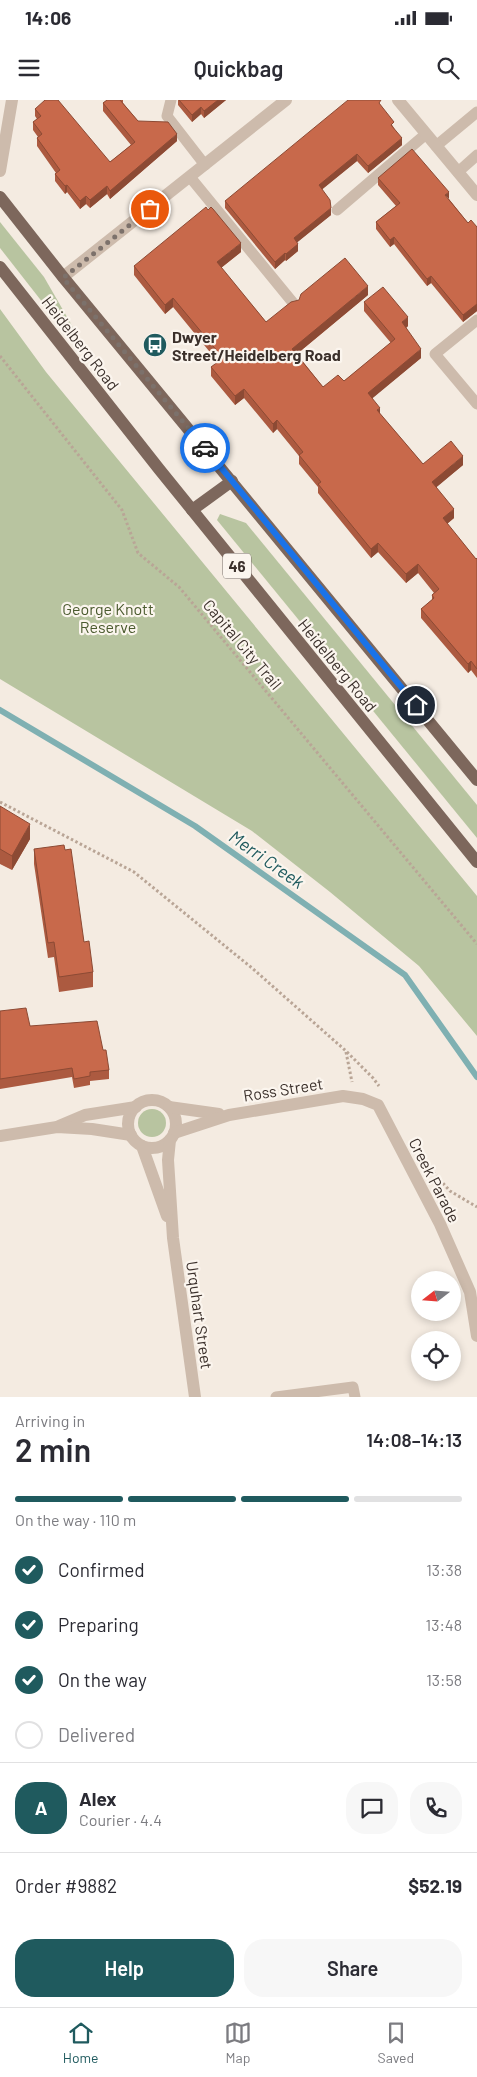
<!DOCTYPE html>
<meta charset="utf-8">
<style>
:root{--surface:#fff;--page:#f7f7f7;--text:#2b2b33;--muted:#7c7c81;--line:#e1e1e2;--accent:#1f5a5e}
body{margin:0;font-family:Barlow,sans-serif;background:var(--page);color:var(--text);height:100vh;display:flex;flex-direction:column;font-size:19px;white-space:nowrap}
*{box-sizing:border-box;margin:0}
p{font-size:16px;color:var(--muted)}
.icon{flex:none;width:28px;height:28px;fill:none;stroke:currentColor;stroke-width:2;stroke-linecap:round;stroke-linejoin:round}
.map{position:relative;height:1297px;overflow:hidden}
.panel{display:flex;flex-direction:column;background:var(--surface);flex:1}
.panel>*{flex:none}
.needle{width:32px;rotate:253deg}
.buttons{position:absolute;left:411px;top:1171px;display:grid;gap:10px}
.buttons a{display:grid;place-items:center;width:50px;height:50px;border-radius:50%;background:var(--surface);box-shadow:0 2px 8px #0003;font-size:25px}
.pin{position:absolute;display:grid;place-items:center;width:42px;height:42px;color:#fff;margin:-21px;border:2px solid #fff;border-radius:50%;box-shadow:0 1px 5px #0007}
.courier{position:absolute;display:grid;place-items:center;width:50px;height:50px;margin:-25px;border:4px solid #1a73e8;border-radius:50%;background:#fff;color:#222;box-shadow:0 1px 6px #0007}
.overview em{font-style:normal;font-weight:600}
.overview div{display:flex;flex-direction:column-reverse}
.overview{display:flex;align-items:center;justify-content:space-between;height:85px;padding:0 15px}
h1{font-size:32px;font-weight:600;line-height:38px}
.bar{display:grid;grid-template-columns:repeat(4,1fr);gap:8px 5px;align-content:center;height:60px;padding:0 15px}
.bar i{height:6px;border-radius:4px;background:var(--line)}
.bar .selected{background:var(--accent)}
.bar p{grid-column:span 4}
.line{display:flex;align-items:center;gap:12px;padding:0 15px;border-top:1px solid var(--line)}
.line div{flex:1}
.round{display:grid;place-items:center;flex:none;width:52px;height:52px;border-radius:20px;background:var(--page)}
ol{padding:0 15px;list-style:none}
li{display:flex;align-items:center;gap:15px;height:55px}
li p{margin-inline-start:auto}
li .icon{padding:5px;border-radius:50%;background:var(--accent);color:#fff;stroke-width:4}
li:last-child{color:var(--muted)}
li i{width:28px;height:28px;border:2px solid var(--line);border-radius:50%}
.action{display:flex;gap:10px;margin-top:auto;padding:10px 15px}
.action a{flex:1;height:58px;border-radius:20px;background:var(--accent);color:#fff;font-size:20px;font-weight:600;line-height:58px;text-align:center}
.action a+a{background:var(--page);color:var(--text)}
.status{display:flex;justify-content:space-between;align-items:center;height:35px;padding:0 25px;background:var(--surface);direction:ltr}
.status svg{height:14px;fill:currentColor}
header{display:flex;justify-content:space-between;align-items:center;height:65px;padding:0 15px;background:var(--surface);font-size:22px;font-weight:600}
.tabs{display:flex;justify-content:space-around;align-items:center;height:70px;border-top:1px solid var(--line);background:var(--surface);font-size:14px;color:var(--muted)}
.tabs a{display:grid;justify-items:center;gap:2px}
.tabs .selected{color:var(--accent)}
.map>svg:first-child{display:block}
.green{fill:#b8c4a0}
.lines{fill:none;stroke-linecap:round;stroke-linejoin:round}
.stream{stroke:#7fb0b2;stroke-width:6}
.path{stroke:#b9a596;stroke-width:3;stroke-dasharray:2.5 2.5;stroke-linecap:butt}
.lane{stroke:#cdbbac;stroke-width:11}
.street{stroke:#cdbbac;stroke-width:12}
.primary{stroke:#7d675c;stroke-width:12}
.wall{fill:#ac5a40}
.shaded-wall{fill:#8c4a34}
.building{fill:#c8694b;stroke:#8c4a34}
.done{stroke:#7c716b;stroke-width:5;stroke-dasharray:0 9}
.route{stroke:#1a73e8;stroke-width:6}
.labels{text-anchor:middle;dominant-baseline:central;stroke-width:4.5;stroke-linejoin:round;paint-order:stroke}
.shield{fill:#fbf5ee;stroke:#756b66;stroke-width:1}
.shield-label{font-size:15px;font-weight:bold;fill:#3b302b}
.poi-label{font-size:16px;font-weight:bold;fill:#3b302b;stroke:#fbf5ee;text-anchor:start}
.street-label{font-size:16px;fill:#3b302b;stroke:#fbf5ee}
.park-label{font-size:16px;fill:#4a5a2e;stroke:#fbf5ee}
.water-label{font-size:18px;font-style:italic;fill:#1f5a5e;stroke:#fbf5ee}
</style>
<div class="status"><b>14:06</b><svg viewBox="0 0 49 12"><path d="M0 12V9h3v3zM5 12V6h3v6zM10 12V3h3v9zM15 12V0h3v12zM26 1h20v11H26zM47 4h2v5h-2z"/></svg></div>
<header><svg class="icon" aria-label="menu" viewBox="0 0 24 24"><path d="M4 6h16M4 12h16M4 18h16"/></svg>Quickbag<svg class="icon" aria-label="search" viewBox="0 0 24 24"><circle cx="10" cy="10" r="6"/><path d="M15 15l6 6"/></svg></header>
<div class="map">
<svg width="477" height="1297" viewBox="0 0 477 1297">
<rect width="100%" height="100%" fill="#f4ebe1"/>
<g class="green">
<path d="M0 122 44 177 82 243 79 249 0 148Z"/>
<path d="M0 209 46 272 477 796V936L419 866 330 792 252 731 0 579Z"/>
<path d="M220 414 246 423 477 705V738L217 420Z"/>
<circle cx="152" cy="1023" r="14"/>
</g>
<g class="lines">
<path class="stream" d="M0 610 195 726 405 875 477 977"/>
<g class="path">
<path d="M0 256 122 410 138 453 179 487 477 844"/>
<path d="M0 702 134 772 252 868 346 951 373 978 379 986"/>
<path d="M346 952 352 982"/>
<path d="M433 1072 450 1091 477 1107"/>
</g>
<g class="lane">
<path d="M171 0 167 16 205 65"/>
<path d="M436 46 477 12"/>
<path d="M458 72 477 55"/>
<path d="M190 77 294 204"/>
<path d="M337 110 426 34"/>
<path d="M477 220 435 254 477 304"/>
<path d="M276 1297 353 1287 355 1297"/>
</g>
<g class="street">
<path d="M398 0 477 95"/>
<path d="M0 71 12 0"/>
<path d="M63 177 286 0"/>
<circle cx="152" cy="1024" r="24"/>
<path d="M169 1007 219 1014"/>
<path d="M59 1026 85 1015 136 1007"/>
<path d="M174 1033 229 1015 343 996 363 999 378 1005 440 1124 470 1192 477 1236"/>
<path d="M0 1036 57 1027 92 1029 131 1035"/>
<path d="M170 1040 168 1060 173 1138 195 1297"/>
<path d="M142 1046 167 1116"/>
</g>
<g class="primary">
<path d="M0 97 63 177 477 680"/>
<path d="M0 167 159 369 477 762"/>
<path d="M192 410 232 381"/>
</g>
</g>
<g class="wall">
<path d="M107 0H123V3L138 21 177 41 110 99 107 94 90 108 86 104 80 109 67 92 65 94 55 81V74L56 73 37 46V38L38 37 33 30V22L37 19 35 16V9L110 62 131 45 103 11V3Z"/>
<path d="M178 0H226L204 18 201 14 192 22 178 5Z"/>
<path d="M381 6 394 28 402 45 368 73 357 61 322 89 331 115 297 142 298 151 286 161 285 160 275 169 225 108V101Z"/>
<path d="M378 78 449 99 468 123 477 127V211L463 222 431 183 427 186 394 144 390 147 376 129V122L396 106 378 85Z"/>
<path d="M241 152 221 168 266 222 368 195 297 254 323 287 344 281 391 243 364 211V202L408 226 406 228 421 258 372 298 380 314 423 364 463 365 436 387 454 418 447 424 476 459 477 458V578L471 570 468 573 421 518V509L432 500V495L434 493 418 473 406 483 378 452 371 458 318 393V387L299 364V356L277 329 273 333 244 298 235 305 211 276V267L218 262 173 207 165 214 134 175V166Z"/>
<path d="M0 706 30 739 12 770 0 764Z"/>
<path d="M34 749 65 750 84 842 93 872V887L59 892 54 857 48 858 34 764Z"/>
<path d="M0 911 30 926 103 950 109 970V979L90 981V985L74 988 72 977 0 989Z"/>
</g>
<g class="shaded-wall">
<path d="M218 0H226L204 18V11Z"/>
<path d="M201 7V14L192 22V15Z"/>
<path d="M177 34V41L110 99V91Z"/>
<path d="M402 38V45L368 73V66Z"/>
<path d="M357 54V61L319 92V85Z"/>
<path d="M67 85V92L65 94V86Z"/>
<path d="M107 86V94L90 108V100Z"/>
<path d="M449 92V99L445 95Z"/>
<path d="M86 96V104L80 109V101Z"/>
<path d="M331 108V115L294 145V138Z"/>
<path d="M394 137V144L390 147V140Z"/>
<path d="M241 143V152L217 171V162Z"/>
<path d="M298 144V151L286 161V154Z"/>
<path d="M285 153V160L275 169V162Z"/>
<path d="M431 176V183L427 186V179Z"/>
<path d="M368 186V195L292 258V249Z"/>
<path d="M173 198V207L165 214V205Z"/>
<path d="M477 204V211L463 222V215Z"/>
<path d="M408 217V226L402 231V222Z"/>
<path d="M421 249V258L368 302V293Z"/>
<path d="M244 289V298L235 305V296Z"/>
<path d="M380 308V317L377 310Z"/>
<path d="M277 320V329L273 333V324Z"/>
<path d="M463 356V365L432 391V382Z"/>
<path d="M454 409V418L443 427V418Z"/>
<path d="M378 443V452L371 458V449Z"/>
<path d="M418 464V473L406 483V474Z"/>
<path d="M471 561V570L468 573V564Z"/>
<path d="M30 724V739L12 770V756Z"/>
</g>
<g class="building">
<path d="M45 0H58L110 62 135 42 103 3 107 0H120L138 21 168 22 177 34 110 91 107 86 90 100 86 96 80 101 67 85 65 86 55 74 60 70 37 38 42 34 33 22 41 16 35 9Z"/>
<path d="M179 0H218L204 11 201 7 192 15Z"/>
<path d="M348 0H381L379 3 394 22 391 25 402 38 368 66 357 54 319 85 330 100 331 108 294 138 298 144 286 154 285 153 275 162 225 101Z"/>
<path d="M412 49 449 92 445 95 468 123 471 120 477 127V204L463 215 431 176 427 179 394 137 390 140 376 122 400 103 378 78Z"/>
<path d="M206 107 208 110 211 107 213 109 241 143 217 162 266 222 291 202 299 200 301 194 345 158 368 186 292 249 323 287 338 275 344 281 395 239 364 202 383 187 408 217 402 222 421 249 368 293 380 308 377 310 423 364 451 341 463 356 432 382 454 409 443 418 476 459 477 458V569L471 561 468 564 421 509 434 498 432 495 439 489 418 464 406 474 378 443 371 449 318 384 321 382 299 355 303 352 277 320 273 324 244 289 235 296 211 267 223 258 173 198 165 205 134 166Z"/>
<path d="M0 706 30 724 12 756 0 749Z"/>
<path d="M64 745 65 750 71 749 84 842 89 841 93 872 59 877 54 842 48 843 34 749Z"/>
<path d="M26 908 30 926 97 921 103 950H106L109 970 90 972V976L74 979 72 968 0 979V911Z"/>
</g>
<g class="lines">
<path class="done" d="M150 109 63 178 205 348"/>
<path class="route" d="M205 348 416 605"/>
</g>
<defs>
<g id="bus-disc" transform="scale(1.25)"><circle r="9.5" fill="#1f5a5e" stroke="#fbf5ee"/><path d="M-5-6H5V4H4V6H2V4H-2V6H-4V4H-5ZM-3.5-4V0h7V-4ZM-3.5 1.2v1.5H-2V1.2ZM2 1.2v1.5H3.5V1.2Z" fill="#fff"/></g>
</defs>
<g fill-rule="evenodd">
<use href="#bus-disc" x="155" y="245"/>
</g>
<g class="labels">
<rect class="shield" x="223" y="453.5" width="28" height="25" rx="4"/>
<g class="shield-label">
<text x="237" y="466">46</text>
</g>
<g class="poi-label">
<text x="172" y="236">Dwyer<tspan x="172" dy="18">Street/Heidelberg Road</tspan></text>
</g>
<g class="street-label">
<text transform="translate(81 243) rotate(52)">Heidelberg Road</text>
<text transform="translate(243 544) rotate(50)">Capital City Trail</text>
<text transform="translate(338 565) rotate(51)">Heidelberg Road</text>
<text transform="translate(283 989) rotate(-9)">Ross Street</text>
<text transform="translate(435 1080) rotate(63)">Creek Parade</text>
<text transform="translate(200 1215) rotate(82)">Urquhart Street</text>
</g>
<g class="park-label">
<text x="108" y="508">George Knott<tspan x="108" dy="18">Reserve</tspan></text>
</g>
<g class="water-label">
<text transform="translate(267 759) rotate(35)">Merri Creek</text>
</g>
</g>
</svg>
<div class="buttons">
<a><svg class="needle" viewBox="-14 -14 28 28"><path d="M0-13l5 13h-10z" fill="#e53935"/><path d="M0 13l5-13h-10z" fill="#7c7c81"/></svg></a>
<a><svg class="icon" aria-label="locate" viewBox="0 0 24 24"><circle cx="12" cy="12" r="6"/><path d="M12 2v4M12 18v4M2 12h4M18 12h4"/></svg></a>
</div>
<div class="pin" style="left:150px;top:109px;background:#ea580c"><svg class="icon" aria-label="bag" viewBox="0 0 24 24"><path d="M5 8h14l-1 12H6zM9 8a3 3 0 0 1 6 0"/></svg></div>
<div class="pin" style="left:416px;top:605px;background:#1f2937"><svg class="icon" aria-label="home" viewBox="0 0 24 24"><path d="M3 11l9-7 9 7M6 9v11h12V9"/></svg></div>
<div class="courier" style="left:205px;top:348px"><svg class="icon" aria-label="car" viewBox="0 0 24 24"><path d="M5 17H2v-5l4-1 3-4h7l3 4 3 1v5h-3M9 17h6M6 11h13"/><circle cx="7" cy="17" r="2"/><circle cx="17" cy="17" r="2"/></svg></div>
</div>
<section class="panel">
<div class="overview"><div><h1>2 min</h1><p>Arriving in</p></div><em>14:08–14:13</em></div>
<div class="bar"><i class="selected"></i><i class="selected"></i><i class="selected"></i><i></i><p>On the way · 110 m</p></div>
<ol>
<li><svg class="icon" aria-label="check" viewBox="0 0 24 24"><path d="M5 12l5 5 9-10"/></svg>Confirmed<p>13:38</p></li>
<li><svg class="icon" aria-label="check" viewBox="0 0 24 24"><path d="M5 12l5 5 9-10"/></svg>Preparing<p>13:48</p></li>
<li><svg class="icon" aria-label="check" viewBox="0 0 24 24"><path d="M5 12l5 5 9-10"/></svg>On the way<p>13:58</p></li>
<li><i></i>Delivered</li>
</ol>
<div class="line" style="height:90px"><b class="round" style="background:var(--accent);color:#fff">A</b><div><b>Alex</b><p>Courier · 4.4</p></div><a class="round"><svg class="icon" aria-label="chat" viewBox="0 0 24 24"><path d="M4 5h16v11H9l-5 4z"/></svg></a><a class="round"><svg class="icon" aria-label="phone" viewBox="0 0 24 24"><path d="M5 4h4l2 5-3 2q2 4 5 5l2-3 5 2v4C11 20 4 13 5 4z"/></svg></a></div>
<div class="line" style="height:65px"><div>Order #9882</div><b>$52.19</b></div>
<div class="action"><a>Help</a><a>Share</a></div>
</section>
<nav class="tabs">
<a class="selected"><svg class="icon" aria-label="home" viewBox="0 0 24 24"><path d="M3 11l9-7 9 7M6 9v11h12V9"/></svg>Home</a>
<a><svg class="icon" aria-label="map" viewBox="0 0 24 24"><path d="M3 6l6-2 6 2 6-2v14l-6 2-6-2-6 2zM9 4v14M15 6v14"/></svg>Map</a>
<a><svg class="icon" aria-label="saved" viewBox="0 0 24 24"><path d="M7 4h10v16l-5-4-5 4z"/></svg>Saved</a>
</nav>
